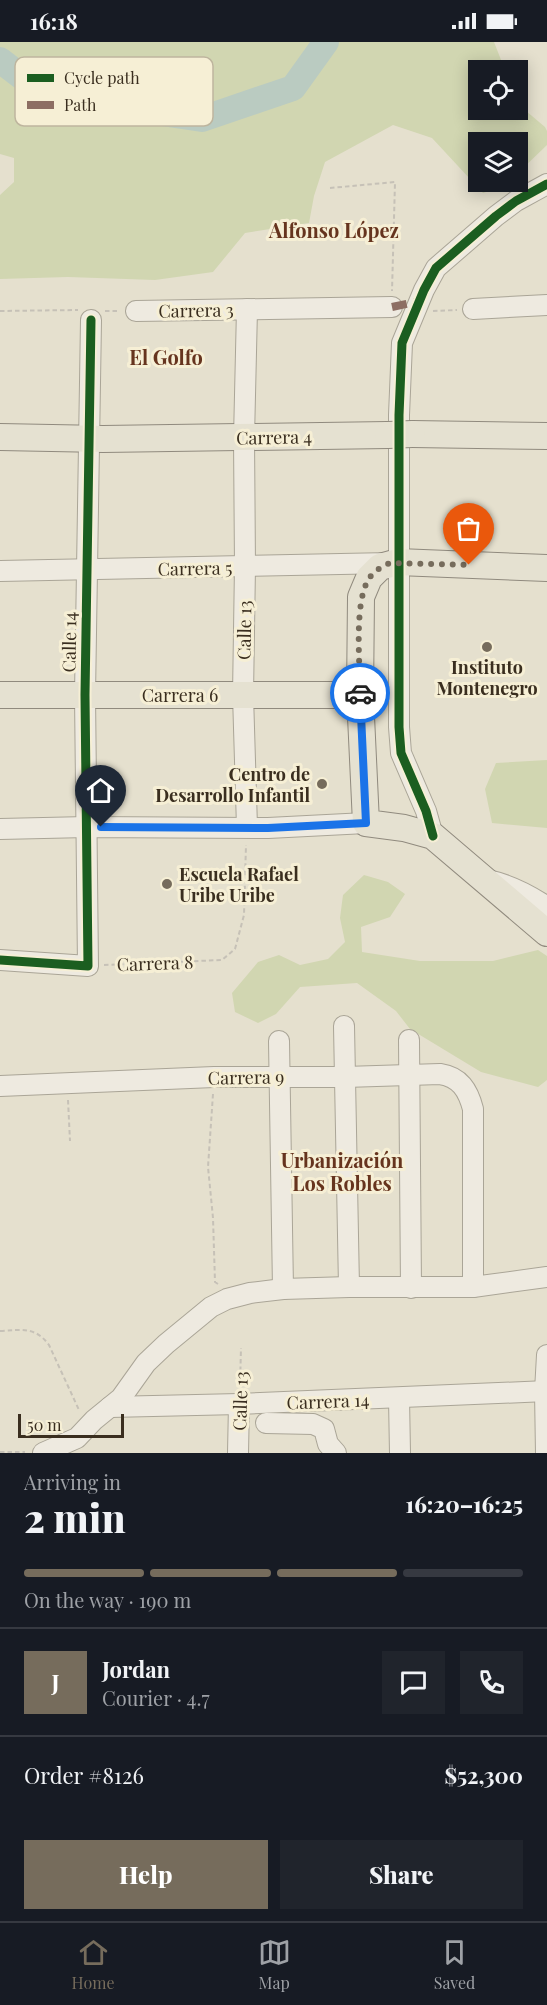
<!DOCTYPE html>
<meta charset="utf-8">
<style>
:root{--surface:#171b24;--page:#20242c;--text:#f1f3f6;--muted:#9ea1a6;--line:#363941;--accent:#766c5c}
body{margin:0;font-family:"Playfair Display",serif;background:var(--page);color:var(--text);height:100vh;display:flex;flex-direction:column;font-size:22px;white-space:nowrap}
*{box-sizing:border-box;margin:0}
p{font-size:20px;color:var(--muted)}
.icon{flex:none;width:33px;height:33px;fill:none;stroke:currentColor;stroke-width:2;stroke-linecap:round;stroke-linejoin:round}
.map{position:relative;height:1411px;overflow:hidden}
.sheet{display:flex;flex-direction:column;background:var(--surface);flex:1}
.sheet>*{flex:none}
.buttons{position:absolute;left:468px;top:18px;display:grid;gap:12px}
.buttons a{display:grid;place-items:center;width:60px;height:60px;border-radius:0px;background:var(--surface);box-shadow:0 3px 15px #0003;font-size:30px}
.scale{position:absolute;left:18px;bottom:15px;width:106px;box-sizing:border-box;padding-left:6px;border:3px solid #3a2e1f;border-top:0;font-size:16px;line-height:21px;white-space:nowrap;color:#3a2e1f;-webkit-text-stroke:4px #f6efd5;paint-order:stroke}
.pin{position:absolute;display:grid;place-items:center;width:51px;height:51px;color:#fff;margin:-62px -26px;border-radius:50% 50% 50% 0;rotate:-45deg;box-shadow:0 0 6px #0007}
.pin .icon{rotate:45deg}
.courier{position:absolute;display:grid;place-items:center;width:60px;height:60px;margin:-30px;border:4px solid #1a73e8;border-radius:50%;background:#fff;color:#222;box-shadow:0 2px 8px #0007}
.overview em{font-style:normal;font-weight:800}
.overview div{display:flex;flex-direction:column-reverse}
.overview{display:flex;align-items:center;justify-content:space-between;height:102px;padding:0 24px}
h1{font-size:39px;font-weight:800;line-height:45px}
.bar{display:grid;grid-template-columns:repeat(4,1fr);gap:9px 6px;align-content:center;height:72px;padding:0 24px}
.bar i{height:8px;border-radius:4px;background:var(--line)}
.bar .selected{background:var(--accent)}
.bar p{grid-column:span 4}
.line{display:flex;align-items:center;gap:15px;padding:0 24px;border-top:2px solid var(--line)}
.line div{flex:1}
.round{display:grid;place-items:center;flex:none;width:63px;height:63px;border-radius:0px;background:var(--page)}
.cta{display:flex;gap:12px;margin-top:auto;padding:12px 24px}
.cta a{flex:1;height:69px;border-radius:0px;background:var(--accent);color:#fff;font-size:24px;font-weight:800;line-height:69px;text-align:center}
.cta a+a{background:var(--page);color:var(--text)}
.status{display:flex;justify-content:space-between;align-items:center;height:42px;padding:0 30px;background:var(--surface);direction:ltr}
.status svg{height:16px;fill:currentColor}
.tabs{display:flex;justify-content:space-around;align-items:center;height:84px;border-top:2px solid var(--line);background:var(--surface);font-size:16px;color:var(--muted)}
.tabs a{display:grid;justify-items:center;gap:3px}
.tabs .selected{color:var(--accent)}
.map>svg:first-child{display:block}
.green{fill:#d1d6b1}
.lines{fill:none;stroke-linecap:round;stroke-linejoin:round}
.river{stroke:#bacbc1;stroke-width:26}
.minor-casing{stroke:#aaa597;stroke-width:22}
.major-casing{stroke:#908a7e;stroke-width:28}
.path{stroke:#c6c1b7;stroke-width:2;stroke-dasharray:4.5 3;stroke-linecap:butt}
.minor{stroke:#eeeae0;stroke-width:20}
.major{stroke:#e5e1d1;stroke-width:26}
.major-bridge-casing{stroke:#908a7e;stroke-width:28;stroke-linecap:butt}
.major-bridge{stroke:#e5e1d1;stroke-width:26}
.quiet{stroke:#8d6e63;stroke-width:8;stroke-dasharray:15 8;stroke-linecap:butt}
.cycleway-casing{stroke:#f6efd5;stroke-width:13}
.cycleway{stroke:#1b5e20;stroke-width:9}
.done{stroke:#766c5c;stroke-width:6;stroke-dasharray:0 10.8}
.route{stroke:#1a73e8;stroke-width:8}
.poi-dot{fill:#766c5c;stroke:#f6efd5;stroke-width:2}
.labels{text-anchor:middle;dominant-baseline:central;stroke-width:6;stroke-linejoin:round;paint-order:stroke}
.street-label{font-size:18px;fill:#3a2e1f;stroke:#f6efd5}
.poi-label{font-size:18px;font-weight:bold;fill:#3a2e1f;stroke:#f6efd5}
.neighbourhood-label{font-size:20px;font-weight:bold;fill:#66341e;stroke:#f6efd5}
.key{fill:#f6efd5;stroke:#beb59e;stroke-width:1.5}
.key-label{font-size:16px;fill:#3a2e1f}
</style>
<div class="status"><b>16:18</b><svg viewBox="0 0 49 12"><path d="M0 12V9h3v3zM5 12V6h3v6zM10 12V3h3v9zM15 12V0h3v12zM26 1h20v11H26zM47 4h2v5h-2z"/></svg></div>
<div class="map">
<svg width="547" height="1411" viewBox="0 0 547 1411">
<rect width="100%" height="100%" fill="#e5e0ce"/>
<g class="green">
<path d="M0 0H494L505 28H478V68H518V60L519 63 545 85 547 89V103L518 131V100H478V140H508L502 145 483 151 432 96 393 83 325 120 314 154 309 181 245 191 213 230 155 238 68 235 0 237V153L14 140V116L0 112Z"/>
<path d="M547 718V786L492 781 485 747 496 721Z"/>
<path d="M364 833 388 840 405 852 390 875 361 885 362 910 420 919H493L538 908 547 914V1038L538 1045 481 1030 410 987 396 969 357 941 300 945 276 972 258 981 235 970 232 951 258 920 279 913 300 923 328 917 345 900 340 876 343 853Z"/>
</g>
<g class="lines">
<path class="river" d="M0 18 47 54 202 77 293 46 326 0"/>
<g class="minor-casing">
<g id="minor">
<path d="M473 267 547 263"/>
<path d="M136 269 392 265"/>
<path d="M0 529 390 521"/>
<path d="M247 785 243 653 245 524 244 396 247 267"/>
<path d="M0 787 87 785 268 786 366 781"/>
<path d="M433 794 426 769 401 711 399 685V373L402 301 424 248 436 226 496 174 516 159 547 142"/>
<path d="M488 838C510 843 528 852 547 865"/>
<path d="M0 918 88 924 85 653 91 278"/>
<path d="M344 984 349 1245"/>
<path d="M409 998 411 1246"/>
<path d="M279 999 283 1247"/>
<path d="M0 1044 214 1035H345L440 1032C460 1035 468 1048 473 1067V1245"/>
<path d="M399 1356 400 1411"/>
<path d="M110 1365 239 1362 547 1349"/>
<path d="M266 1381 313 1382 324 1387 328 1402 336 1411"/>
<path d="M43 1411 77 1396 94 1378 121 1356 146 1321 166 1302 211 1265 227 1257 250 1251 283 1247 349 1245H473L547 1235"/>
<path d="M238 1411 239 1362"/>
<path d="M546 1411 545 1349 547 1313"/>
</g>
</g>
<g class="major-casing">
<g id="major">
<path d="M412 392 547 394"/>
<path d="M0 395 103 397 388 393"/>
<path d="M547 526 398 520 380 525 369 536 361 555 360 653 366 781 404 786 433 794 547 891"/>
<path d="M0 653H360"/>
</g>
</g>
<g class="path">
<path d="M330 146 395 140 392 249"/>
<path d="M0 269 78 268"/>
<path d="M105 269H120"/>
<path d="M433 269 457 268"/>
<path d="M104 923 222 918 235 907 244 873 246 803"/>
<path d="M213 1052 208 1125 213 1176 215 1240 218 1242"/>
<path d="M68 1058 70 1099"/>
<path d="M0 1289C21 1288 35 1284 49 1303L79 1368"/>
<path d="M240 1344 241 1306"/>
<path d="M0 1410H25"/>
</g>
<use href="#minor" class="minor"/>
<use href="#major" class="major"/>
<g class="major-bridge-casing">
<path id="major-bridge" d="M388 393 412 392"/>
</g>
<use href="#major-bridge" class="major-bridge"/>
<path class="quiet" d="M392 265 420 259"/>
<g class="cycleway-casing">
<g id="cycleway">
<path d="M433 794 426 769 401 711 399 685V373L402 301 424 248 436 226 496 174 516 159 547 142"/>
<path d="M0 918 88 924 85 653 91 278"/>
</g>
</g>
<use href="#cycleway" class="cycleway"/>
</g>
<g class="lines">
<path class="done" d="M360 651C360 620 354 564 368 538 373 530 382 524 390 521L469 523"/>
<path class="route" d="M101 785 268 786 366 781 360 651"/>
</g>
<g class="poi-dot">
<circle cx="487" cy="605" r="6"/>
<circle cx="322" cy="742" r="6"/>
<circle cx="167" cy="842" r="6"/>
</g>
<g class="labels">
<g class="street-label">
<text transform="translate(196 268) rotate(-1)">Carrera 3</text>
<text transform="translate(274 395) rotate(-1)">Carrera 4</text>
<text transform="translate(195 526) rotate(-1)">Carrera 5</text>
<text transform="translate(244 588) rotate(-89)">Calle 13</text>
<text transform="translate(69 600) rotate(-89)">Calle 14</text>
<text x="180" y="653">Carrera 6</text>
<text transform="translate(155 921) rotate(-2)">Carrera 8</text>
<text transform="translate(246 1035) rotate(-1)">Carrera 9</text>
<text transform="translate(240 1359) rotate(-88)">Calle 13</text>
<text transform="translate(328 1359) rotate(-2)">Carrera 14</text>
</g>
<g class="poi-label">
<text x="487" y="625">Instituto<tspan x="487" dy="21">Montenegro</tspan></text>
<text x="310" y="732" text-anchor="end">Centro de<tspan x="310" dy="21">Desarrollo Infantil</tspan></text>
<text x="179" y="832" text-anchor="start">Escuela Rafael<tspan x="179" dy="21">Uribe Uribe</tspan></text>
</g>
<g class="neighbourhood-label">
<text x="334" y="187">Alfonso López</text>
<text x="166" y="314">El Golfo</text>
<text x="342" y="1117">Urbanización<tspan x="342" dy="23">Los Robles</tspan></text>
</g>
</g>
<rect x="15" y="15" width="198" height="69" rx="9" class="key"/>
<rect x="27" y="32" width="27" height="8" fill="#1b5e20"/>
<rect x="27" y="59" width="27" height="8" fill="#8d6e63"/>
<g class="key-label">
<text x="64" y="42">Cycle path</text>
<text x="64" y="69">Path</text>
</g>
</svg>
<div class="buttons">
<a><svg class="icon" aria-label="locate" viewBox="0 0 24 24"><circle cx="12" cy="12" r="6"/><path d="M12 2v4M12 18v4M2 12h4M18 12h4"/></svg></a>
<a><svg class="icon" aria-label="layers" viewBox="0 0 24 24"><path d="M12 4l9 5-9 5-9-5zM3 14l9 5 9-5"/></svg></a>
</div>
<div class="scale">50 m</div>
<div class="pin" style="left:469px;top:523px;background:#ea580c"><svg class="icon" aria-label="bag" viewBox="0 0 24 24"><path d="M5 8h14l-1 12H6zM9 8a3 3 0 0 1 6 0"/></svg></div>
<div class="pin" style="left:101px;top:785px;background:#1f2937"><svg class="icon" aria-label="home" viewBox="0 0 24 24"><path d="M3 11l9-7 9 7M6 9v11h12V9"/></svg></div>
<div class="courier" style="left:360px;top:651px"><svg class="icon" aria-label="car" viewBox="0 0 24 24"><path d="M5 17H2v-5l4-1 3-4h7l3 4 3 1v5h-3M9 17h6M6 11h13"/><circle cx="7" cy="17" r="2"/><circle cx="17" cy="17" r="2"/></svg></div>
</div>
<section class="sheet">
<div class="overview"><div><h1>2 min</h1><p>Arriving in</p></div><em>16:20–16:25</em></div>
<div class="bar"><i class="selected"></i><i class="selected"></i><i class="selected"></i><i></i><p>On the way · 190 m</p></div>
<div class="line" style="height:108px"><b class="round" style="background:var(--accent);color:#fff">J</b><div><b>Jordan</b><p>Courier · 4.7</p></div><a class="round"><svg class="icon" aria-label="chat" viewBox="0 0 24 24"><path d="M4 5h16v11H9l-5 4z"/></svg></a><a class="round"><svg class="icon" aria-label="phone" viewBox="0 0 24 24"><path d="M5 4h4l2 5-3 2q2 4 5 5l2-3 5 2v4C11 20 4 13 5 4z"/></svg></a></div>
<div class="line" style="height:78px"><div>Order #8126</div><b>$52,300</b></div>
<div class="cta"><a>Help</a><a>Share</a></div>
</section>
<nav class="tabs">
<a class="selected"><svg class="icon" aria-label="home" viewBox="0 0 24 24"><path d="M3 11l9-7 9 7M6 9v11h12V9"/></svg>Home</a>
<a><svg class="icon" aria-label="map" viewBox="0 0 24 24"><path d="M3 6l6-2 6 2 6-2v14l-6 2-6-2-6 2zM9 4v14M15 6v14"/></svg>Map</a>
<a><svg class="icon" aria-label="saved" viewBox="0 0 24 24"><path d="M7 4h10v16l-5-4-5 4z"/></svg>Saved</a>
</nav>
